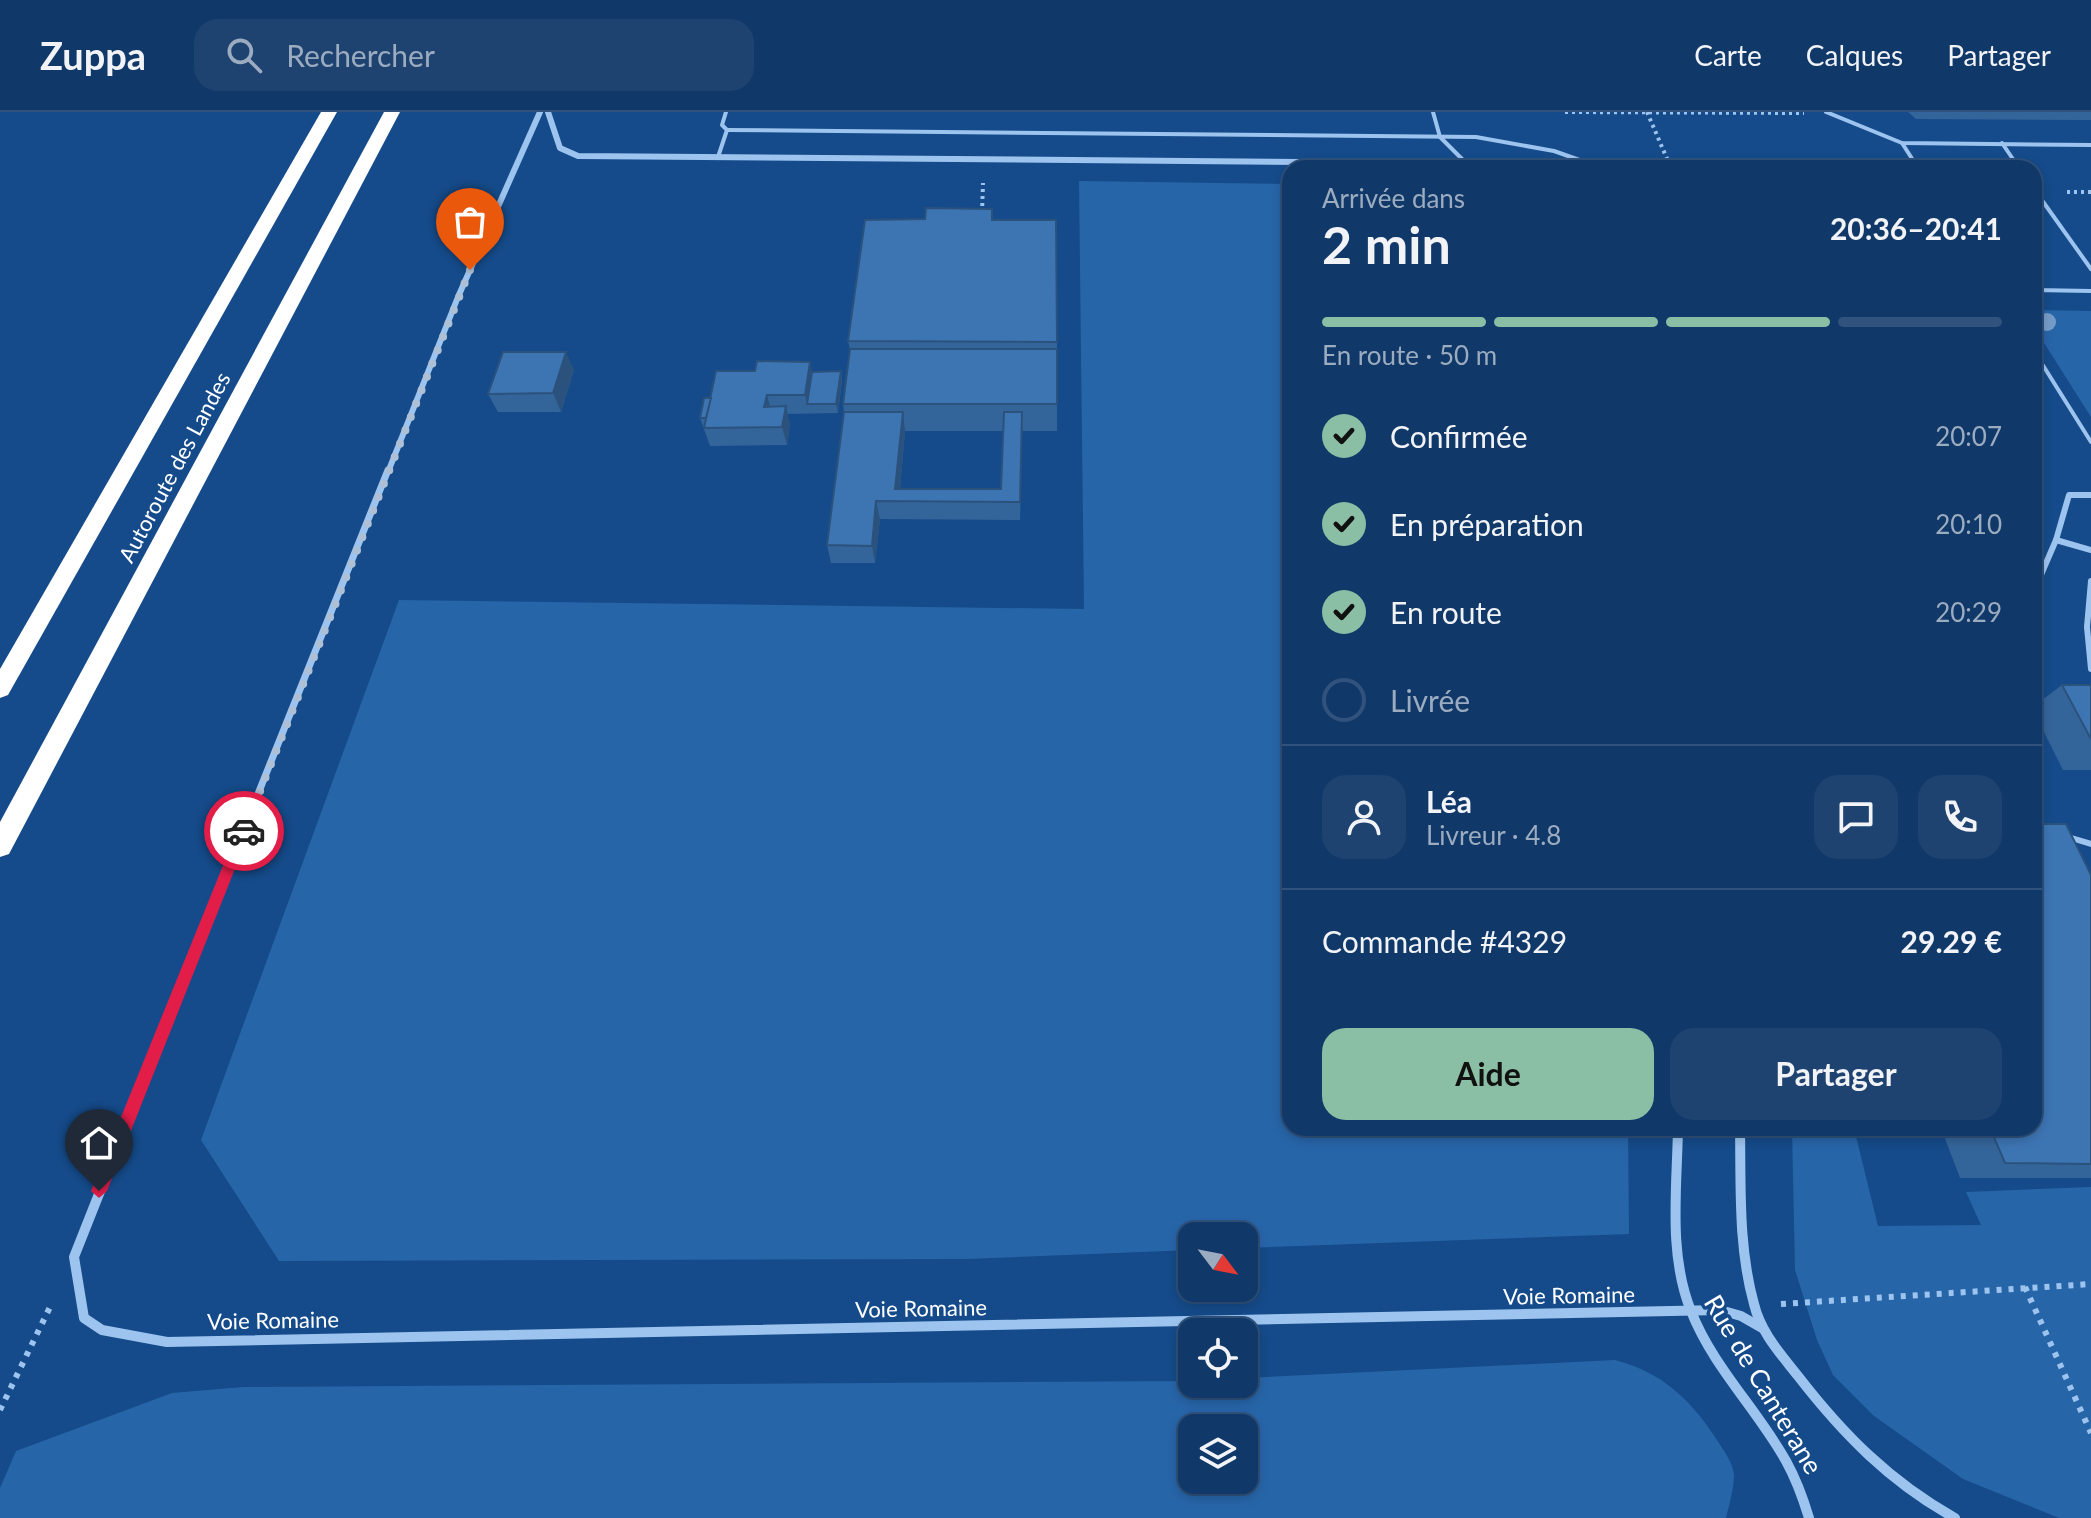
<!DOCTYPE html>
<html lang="fr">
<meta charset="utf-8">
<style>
:root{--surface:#103868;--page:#1e4371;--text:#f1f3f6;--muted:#9cacc0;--line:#30527c;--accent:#8abfa5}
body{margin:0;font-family:Lato,sans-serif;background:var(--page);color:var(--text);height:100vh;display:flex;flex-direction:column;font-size:30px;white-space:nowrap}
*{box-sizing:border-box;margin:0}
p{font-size:26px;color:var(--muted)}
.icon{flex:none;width:44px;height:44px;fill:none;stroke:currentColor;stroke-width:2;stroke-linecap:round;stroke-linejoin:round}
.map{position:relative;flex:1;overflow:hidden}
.details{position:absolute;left:1282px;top:48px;width:760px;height:976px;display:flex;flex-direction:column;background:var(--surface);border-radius:24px;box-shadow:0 4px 12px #0003,0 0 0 2px var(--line)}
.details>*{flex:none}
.needle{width:52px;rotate:122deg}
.fabs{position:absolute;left:1178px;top:1110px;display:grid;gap:16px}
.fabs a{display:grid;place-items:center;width:80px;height:80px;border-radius:16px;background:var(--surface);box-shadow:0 4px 12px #0003,0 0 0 2px var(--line);font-size:40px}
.pin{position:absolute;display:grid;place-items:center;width:68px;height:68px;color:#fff;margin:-82px -34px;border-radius:50% 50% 50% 0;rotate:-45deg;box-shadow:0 0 8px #0007}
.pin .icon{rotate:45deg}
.courier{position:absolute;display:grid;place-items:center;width:80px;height:80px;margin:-40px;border:6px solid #e11d48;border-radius:50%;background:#fff;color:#222;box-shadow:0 2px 10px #0007}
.headline em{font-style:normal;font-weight:700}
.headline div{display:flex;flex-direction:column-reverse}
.headline{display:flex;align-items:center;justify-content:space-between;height:136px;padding:0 40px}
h1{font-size:52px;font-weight:700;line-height:60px}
.bar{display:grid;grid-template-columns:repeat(4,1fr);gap:12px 8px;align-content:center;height:96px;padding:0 40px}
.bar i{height:10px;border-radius:6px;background:var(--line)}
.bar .on{background:var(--accent)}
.bar p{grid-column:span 4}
.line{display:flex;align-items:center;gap:20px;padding:0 40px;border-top:2px solid var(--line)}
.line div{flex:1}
.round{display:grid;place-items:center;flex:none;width:84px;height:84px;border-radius:24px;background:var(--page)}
ol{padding:0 40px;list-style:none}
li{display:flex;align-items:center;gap:24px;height:88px}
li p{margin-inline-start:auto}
li .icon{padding:8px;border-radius:50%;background:var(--accent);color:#111;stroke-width:4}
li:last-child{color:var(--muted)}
li i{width:44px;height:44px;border:4px solid var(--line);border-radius:50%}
.button{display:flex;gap:16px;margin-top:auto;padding:16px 40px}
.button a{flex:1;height:92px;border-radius:24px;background:var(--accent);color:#111;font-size:32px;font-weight:700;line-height:92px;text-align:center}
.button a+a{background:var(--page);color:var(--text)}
header{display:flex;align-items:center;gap:48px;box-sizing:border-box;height:112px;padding:0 40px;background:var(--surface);border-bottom:2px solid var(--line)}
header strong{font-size:38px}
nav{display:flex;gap:44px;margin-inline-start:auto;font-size:28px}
.search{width:560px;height:72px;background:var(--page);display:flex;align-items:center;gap:20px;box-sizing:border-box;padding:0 28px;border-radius:24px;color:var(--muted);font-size:30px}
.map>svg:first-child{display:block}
.green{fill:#2765a9;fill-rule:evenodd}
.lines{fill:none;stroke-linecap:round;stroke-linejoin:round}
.path-far1{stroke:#9dc4ef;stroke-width:4;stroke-dasharray:3 4;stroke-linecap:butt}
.path{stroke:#9dc4ef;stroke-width:6;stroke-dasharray:5 7;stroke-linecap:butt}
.service-far1{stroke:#9dc4ef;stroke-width:4}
.service{stroke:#9dc4ef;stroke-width:6}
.minor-far2{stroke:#9dc4ef;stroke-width:6}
.minor-far1{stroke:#9dc4ef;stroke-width:7}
.minor{stroke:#9dc4ef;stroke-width:10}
.motorway{fill:#fff;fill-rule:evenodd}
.tree{fill:#759cc8}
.wall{fill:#34659a;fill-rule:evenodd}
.shaded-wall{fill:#2b527d}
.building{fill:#3d75b3;stroke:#2b527d;stroke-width:2}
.route{fill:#e11d48}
.done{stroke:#adc0d6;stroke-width:8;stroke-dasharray:0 14.4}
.labels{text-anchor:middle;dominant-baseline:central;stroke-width:7;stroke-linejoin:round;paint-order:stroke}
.street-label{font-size:22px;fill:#fff;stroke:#154b8a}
.near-street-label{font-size:26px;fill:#fff;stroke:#154b8a}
</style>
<header>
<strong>Zuppa</strong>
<div class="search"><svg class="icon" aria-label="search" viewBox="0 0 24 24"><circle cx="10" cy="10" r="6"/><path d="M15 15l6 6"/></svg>Rechercher</div>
<nav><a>Carte</a><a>Calques</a><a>Partager</a></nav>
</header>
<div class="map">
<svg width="2091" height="1406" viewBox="0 0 2091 1406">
<rect width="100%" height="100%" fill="#154b8a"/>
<g class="green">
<path d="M1079 69 1290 72V1016H1628L1629 1122 1244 1136V1124H1192V1138L966 1147 279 1149 201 1028 399 488 1084 497Z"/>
<path d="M2034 198 2091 199V305L2034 215Z"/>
<path d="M1792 1016H1854L1878 1114 1981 1113 1966 1080 2091 1075V1406H2059L1963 1367 1874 1304 1833 1263 1817 1228 1795 1158Z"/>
<path d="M1615 1248C1661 1260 1690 1287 1715 1325 1722 1336 1733 1350 1734 1363 1734 1377 1729 1393 1726 1406H0V1376L16 1339 172 1281 243 1275 1192 1269V1272H1244V1266ZM1244 1316V1368H1192V1316Z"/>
</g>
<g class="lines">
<g class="path-far1">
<path d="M1565 0 1804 1"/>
<path d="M1647 0 1671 56"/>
<path d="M2067 80H2091"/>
<path d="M982 101 983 71"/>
</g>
<g class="path">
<path d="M2025 1175 2091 1321"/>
<path d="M1781 1192 2091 1172"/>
<path d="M0 1298 51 1193"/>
</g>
<g class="service-far1">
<path d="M1433 0 1440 25 1469 54"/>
<path d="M1826 0 1902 31 2091 33"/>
<path d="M727 18 1476 25 1554 39 1602 56"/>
<path d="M1902 31 1918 56"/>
<path d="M2002 31 2019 56"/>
<path d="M718 45 727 18 722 13 726 0"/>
<path d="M2034 77 2091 157"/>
<path d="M2034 178 2091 179"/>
<path d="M2034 239 2091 330"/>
</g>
<g class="service">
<path d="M2056 428 2069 383H2091"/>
<path d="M2091 469 2087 515 2091 557"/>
<path d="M2034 479 2056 428 2091 438"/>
<path d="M2068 725 2091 732"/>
</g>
<g class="minor-far2">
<path d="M548 0 560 36 578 44 1430 51 1494 56"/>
<path d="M388 360 458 185 540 0"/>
</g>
<path class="minor-far1" d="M203 819 388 358"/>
<g class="minor">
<path d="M204 817 74 1145 84 1206 102 1218 167 1230 1720 1198 1741 1204 1762 1216"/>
<path d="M1678 1016C1677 1076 1668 1142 1691 1199 1713 1255 1757 1297 1786 1349 1796 1367 1803 1386 1809 1406"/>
<path d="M1740 1016C1741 1074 1738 1135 1754 1192 1761 1221 1780 1241 1798 1264 1843 1322 1890 1370 1955 1406"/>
</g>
<g class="motorway">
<path d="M321 0H337L8 583 0 586V557Z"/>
<path d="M384 0H400L9 742 0 745V710Z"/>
</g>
</g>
<circle class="tree" cx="2047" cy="210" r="9"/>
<g class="wall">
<path d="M1908 0H2091V8L1916 7Z"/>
<path d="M992 97 993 108 1057 230V319H1022L1020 408 880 407 875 451H831L827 433 844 300 843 292 850 237 848 229 925 107ZM905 319H1003L1001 377H900Z"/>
<path d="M574 258 561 300H498L488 282Z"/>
<path d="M755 259H841L842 269 838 301 787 302 790 313 787 333 710 334 700 306 711 286Z"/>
<path d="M2062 573H2091V658H2063L2034 600V594Z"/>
<path d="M2091 763V1066H1960L1941 1016H2034Z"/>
</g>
<g class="shaded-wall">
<path d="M566 240 574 258 561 300 553 281Z"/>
<path d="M810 250 814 269 807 292 805 283Z"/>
<path d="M841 259 842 269 838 301 836 292Z"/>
<path d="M767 283 772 302 764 295Z"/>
<path d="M786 294 790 313 787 333 782 315Z"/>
<path d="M903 300 905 319 899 389 895 377Z"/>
<path d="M876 389 880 407 875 451 872 434Z"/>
</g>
<g class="building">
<path d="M926 96 992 97V108H1056L1057 230 848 229 865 108 925 107Z"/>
<path d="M850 237H1057V292H843Z"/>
<path d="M503 240H566L553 281 488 282Z"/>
<path d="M757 249 810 250 805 283H767L764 295 786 294 782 315 704 316 716 259H755Z"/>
<path d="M841 259 836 292H807L812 260Z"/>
<path d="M704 286H711L706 306H700Z"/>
<path d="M844 300H903L895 377H1001L1004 300H1022L1020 390 876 389 872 434 827 433Z"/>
<path d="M2062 573H2091V627Z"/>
<path d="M2034 712H2066L2091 763V1052L2005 1051 1990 1016H2034Z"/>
</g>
<path class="route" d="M244 713 250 719 107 1079 99 1086 91 1079 237 719Z"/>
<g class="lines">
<path class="done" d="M244 719 470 158"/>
</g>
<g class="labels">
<g class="street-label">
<text transform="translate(174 355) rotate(-62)">Autoroute des Landes</text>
<text transform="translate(1569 1183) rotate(-1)">Voie Romaine</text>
<text transform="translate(921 1196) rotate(-1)">Voie Romaine</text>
<text transform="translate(273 1208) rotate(-1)">Voie Romaine</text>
</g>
<g class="near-street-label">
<text transform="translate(1764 1272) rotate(59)">Rue de Canterane</text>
</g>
</g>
</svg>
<div class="fabs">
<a><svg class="needle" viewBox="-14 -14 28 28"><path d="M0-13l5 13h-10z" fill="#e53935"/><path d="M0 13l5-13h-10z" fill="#9cacc0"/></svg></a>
<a><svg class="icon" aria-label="locate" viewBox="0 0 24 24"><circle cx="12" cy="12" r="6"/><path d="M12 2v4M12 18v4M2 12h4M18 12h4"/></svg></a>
<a><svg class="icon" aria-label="layers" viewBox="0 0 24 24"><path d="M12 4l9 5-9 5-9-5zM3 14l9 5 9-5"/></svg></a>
</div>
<div class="pin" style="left:470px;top:158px;background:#ea580c"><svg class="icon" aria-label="bag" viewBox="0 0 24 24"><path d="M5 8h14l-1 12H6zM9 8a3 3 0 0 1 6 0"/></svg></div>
<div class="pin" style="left:99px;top:1079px;background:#1f2937"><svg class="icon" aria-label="home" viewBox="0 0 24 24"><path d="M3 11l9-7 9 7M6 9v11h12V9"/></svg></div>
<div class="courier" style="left:244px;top:719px"><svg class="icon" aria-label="car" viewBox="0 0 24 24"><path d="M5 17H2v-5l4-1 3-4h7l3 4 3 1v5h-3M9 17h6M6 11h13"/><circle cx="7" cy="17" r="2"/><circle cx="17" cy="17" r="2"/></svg></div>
<section class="details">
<div class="headline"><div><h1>2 min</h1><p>Arrivée dans</p></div><em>20:36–20:41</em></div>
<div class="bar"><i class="on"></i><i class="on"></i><i class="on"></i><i></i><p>En route · 50 m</p></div>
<ol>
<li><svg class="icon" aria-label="check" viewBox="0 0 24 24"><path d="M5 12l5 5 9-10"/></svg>Confirmée<p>20:07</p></li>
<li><svg class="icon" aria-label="check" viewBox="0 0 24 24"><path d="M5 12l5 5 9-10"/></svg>En préparation<p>20:10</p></li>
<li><svg class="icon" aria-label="check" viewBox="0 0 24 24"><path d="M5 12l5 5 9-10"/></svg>En route<p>20:29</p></li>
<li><i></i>Livrée</li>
</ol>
<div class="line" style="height:144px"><a class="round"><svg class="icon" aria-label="person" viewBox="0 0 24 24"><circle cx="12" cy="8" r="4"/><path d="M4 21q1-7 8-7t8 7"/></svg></a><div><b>Léa</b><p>Livreur · 4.8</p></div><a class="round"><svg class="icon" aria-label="chat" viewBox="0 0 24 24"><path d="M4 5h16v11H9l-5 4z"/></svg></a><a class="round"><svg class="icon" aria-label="phone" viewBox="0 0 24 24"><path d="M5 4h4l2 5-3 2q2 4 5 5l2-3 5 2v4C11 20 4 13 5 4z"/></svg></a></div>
<div class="line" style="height:104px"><div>Commande #4329</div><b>29.29 €</b></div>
<div class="button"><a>Aide</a><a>Partager</a></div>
</section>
</div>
